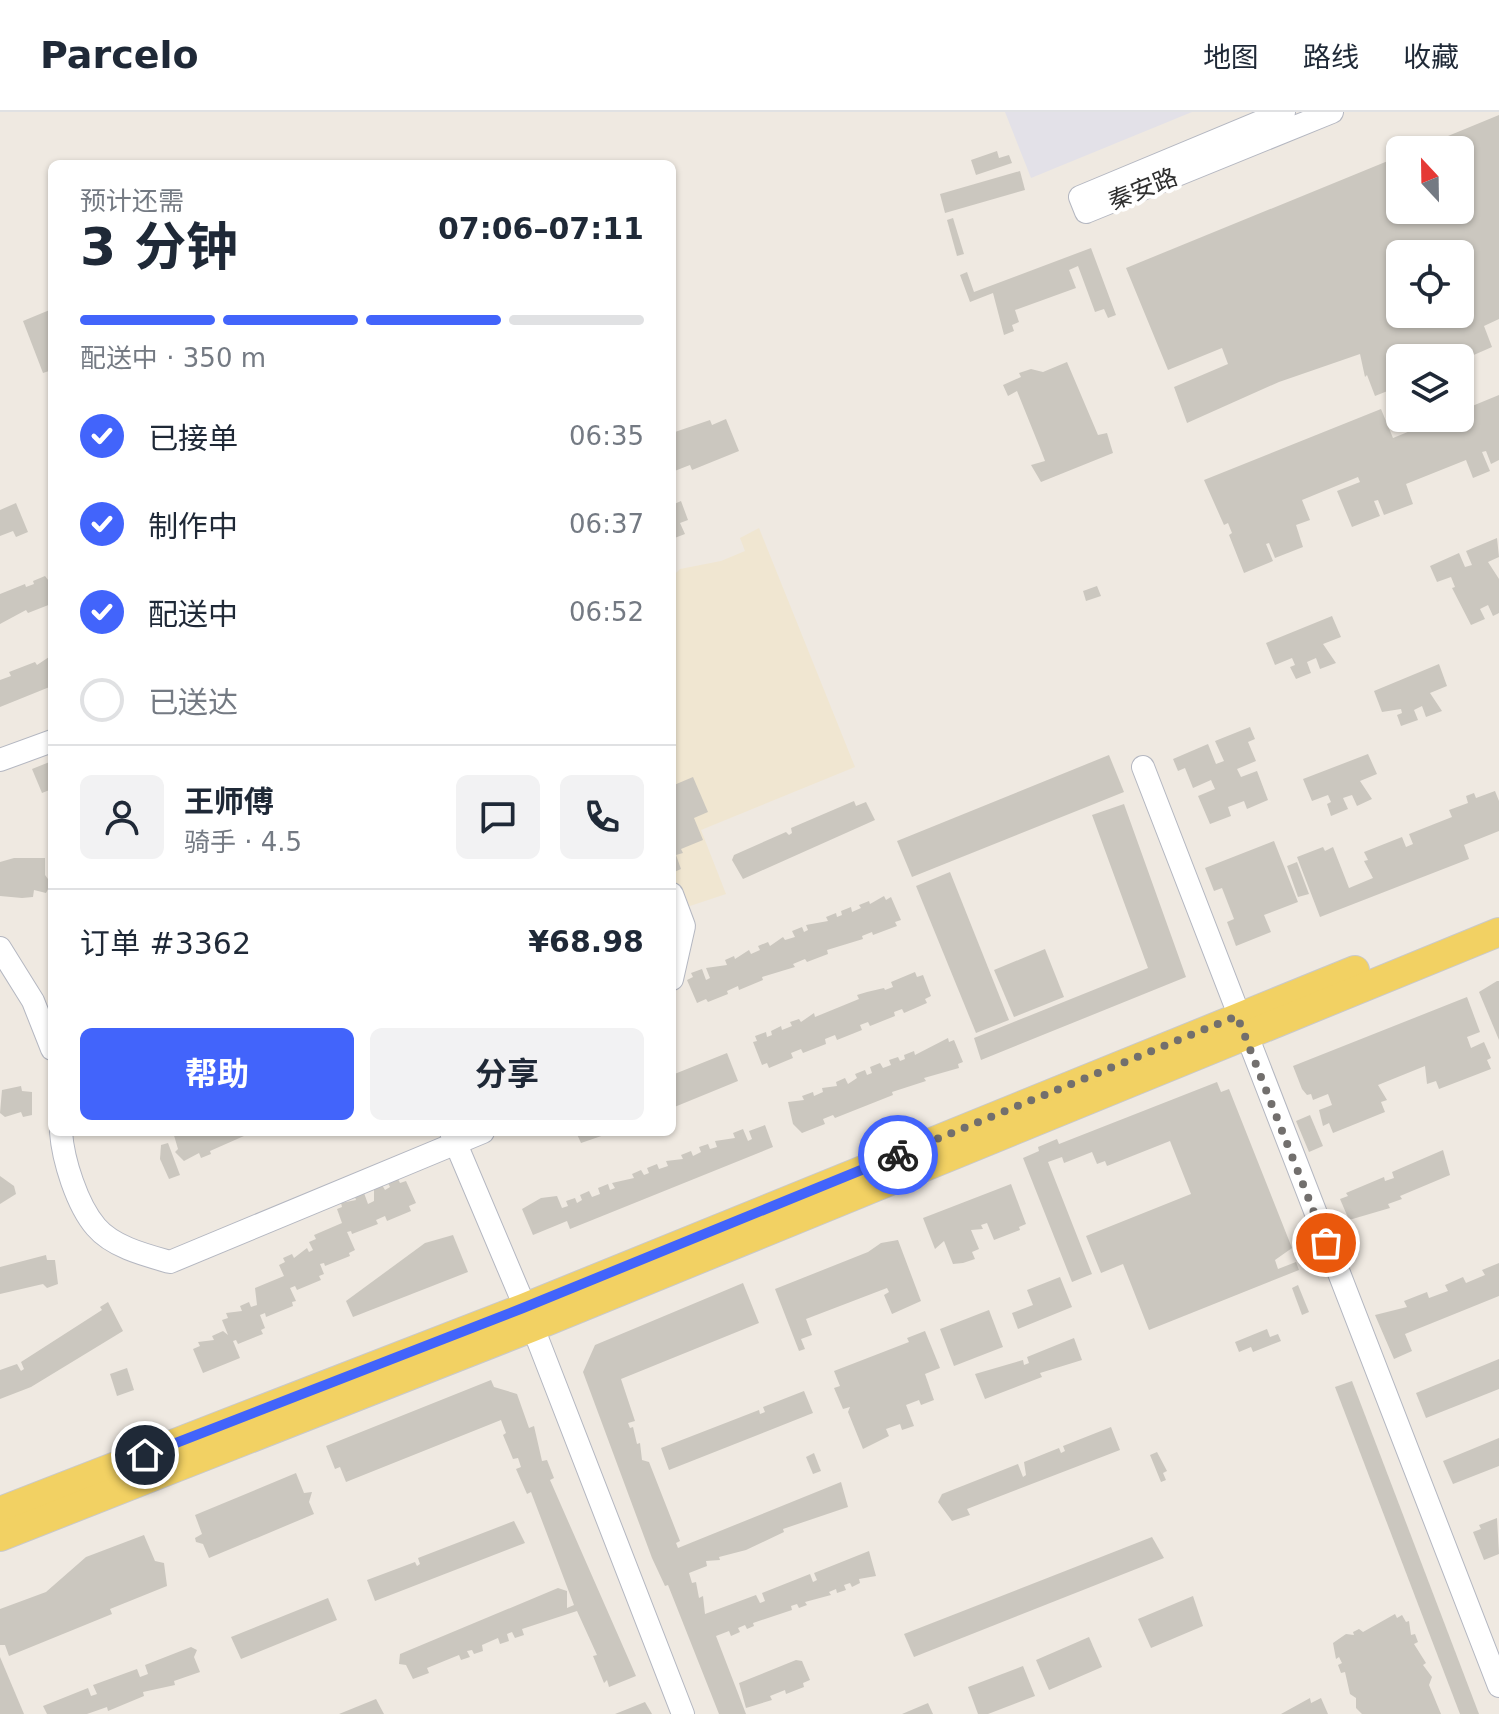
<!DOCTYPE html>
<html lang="zh">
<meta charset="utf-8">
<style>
:root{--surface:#fff;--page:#f2f2f3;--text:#1f2937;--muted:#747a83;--line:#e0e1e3;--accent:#4264fb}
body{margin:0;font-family:"DejaVu Sans","Noto Sans SC",sans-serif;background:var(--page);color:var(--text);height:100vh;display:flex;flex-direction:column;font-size:30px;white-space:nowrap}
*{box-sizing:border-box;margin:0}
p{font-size:26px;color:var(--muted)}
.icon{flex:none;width:44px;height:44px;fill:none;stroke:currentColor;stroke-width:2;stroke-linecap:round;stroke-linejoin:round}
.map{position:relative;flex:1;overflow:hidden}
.panel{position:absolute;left:48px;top:48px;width:628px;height:976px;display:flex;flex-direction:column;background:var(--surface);border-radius:12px;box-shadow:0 2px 6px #0004}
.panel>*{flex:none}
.needle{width:52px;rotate:338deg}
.tools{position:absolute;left:1386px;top:24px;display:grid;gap:16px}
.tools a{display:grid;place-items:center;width:88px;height:88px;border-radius:12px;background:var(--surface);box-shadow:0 2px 6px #0004;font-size:40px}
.pin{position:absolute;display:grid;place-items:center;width:68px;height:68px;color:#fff;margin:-34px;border:4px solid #fff;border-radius:50%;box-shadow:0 2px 8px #0007}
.courier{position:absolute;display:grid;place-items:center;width:80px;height:80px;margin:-40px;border:6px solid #4264fb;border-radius:50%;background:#fff;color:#222;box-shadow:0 2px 10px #0007}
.headline em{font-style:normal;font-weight:700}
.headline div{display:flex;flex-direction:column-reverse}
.headline{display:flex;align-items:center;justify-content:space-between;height:136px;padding:0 32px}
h1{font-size:52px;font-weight:700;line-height:60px}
.bar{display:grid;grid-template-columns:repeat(4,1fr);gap:12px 8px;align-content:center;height:96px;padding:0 32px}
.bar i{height:10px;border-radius:6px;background:var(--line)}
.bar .selected{background:var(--accent)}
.bar p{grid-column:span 4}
.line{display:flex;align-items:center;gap:20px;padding:0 32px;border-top:2px solid var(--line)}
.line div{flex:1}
.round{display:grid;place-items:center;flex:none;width:84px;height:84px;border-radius:12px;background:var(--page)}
ol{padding:0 32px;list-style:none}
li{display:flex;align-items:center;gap:24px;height:88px}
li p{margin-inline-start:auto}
li .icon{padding:8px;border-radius:50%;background:var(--accent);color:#fff;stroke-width:4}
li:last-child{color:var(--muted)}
li i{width:44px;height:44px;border:4px solid var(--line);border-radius:50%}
.primary-button{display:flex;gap:16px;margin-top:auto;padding:16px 32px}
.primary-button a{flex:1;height:92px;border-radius:12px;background:var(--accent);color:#fff;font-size:32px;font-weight:700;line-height:92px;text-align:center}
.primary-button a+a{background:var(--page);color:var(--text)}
header{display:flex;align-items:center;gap:48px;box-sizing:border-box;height:112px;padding:0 40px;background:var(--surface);border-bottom:2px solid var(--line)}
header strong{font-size:38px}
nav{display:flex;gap:44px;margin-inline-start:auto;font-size:28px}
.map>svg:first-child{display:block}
.industrial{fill:#e3e1e8}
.education{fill:#f0e6d1}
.building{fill:#cbc7bf;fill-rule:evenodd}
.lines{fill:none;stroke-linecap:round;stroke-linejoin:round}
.minor-casing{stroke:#b4b7c1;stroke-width:24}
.major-casing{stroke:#c9c9c9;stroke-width:30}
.minor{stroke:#fff;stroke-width:22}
.major{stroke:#f2d163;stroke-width:28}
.done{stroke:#726f6d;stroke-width:8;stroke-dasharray:0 14.4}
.route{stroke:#4264fb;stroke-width:10}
.labels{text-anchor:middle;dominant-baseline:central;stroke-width:8;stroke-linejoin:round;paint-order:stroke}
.street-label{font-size:24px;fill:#2e2e2e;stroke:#fff}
</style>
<header>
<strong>Parcelo</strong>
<nav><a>地图</a><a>路线</a><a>收藏</a></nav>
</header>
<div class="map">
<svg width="1499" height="1602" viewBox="0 0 1499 1602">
<rect width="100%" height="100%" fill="#efe9e1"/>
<path class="industrial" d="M1005 0H1192L1031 66Z"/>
<path class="education" d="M759 416 855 655 701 718 726 782 681 797 672 774V465L680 457 721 449 745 439 740 426Z"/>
<g class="building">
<path d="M1499 3V207L1484 214 1492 235 1460 249V246H1400V274L1375 284 1367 263 1365 265 1360 242 1279 270 1187 311 1174 275 1228 252 1222 236 1168 258 1126 156 1400 44V98H1460V38H1414ZM1400 142H1460V202H1400Z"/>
<path d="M997 39 999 46 1009 43 1012 51 976 63 971 48Z"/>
<path d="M1020 59 1025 78 945 101 940 82Z"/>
<path d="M953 106 964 142 957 144 947 108Z"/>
<path d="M1091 136 1116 203 1108 206 1104 197 1095 200 1078 154 1069 158 1076 176 1015 198 1019 210 1012 213 1014 219 1004 223 993 181 970 190 960 163 967 160 974 180Z"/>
<path d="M52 197V258L43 261 23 209Z"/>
<path d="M1067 250 1098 323 1107 321 1113 341 1041 370 1031 353 1045 349 1040 336 1017 279 1008 284 1003 273 1021 265 1019 261 1031 257 1043 260Z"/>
<path d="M1499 283V348L1491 352 1486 339 1482 340 1490 359 1473 366 1466 348 1406 372 1413 392 1384 403 1378 388 1374 389 1380 404 1352 415 1337 379 1360 370 1358 365 1302 388 1310 408 1296 413 1303 435 1275 446 1269 431 1266 432 1273 449 1244 461 1229 423 1232 421 1228 411 1224 413 1204 368 1381 297 1393 326 1442 306H1460V299Z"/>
<path d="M726 307 739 339 692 358 690 353 672 360V321L710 308 712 313Z"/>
<path d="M681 389 688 408 680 411 685 422 672 427V393Z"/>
<path d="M16 391 28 420 16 425 13 419 0 424V398Z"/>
<path d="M1497 426 1499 445 1488 450 1499 467V501L1493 504 1488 493 1480 497 1485 507 1471 513 1452 476 1455 475 1451 465 1437 470 1430 454 1459 441 1465 455 1472 453 1466 439Z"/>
<path d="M45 464 52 473 51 492 28 501 26 498 0 512V482L25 472 26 475 34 472 33 469Z"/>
<path d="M1097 474 1101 484 1086 489 1083 479Z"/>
<path d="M1332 504 1341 525 1323 532 1336 551 1320 557 1316 546 1307 550 1311 561 1296 567 1290 555 1295 553 1292 546 1275 553 1266 531Z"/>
<path d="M52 543V574L0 595V568L11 564 9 560 35 550 37 553Z"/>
<path d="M1439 552 1447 574 1430 581 1442 599 1426 605 1422 594 1414 598 1418 608 1401 614 1397 603 1402 601 1401 597 1382 600 1374 579Z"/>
<path d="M1250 615 1255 627 1248 630 1256 649 1237 657 1241 665 1257 659 1268 688 1247 697 1244 689 1228 695 1231 704 1210 712 1198 684 1215 677 1211 668 1193 676 1185 656 1178 659 1173 647 1208 632 1216 652 1224 649 1215 629Z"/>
<path d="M1368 642 1377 662 1360 669 1372 687 1357 694 1352 683 1343 686 1348 697 1331 704 1327 692 1331 690 1328 683 1312 689 1303 667Z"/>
<path d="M1109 643 1124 680 912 765 897 729Z"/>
<path d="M52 649V677L42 681 32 657Z"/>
<path d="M693 665 708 700 694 706 703 728 681 737 683 741 676 743 681 757 672 761V679L676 677 674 673Z"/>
<path d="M1495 679 1499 689V719L1464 733 1469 747 1320 805 1297 745 1323 735 1325 739 1333 735 1349 776 1373 766 1364 749 1368 748 1364 740 1402 725 1406 735 1413 732 1409 722 1452 705 1449 698 1468 691 1466 684 1474 681 1476 686Z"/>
<path d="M854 689 856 694 866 690 875 708 743 767 732 748 734 743 786 720 789 723 792 721 791 716Z"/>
<path d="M1124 692 1186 865 981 948 974 926 1148 856 1092 703Z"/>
<path d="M1274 729 1298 790 1264 803 1271 820 1236 834 1227 810 1234 807 1222 776 1214 779 1205 756Z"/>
<path d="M14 746H45V763L51 771 46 781 34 778 33 785 22 786 0 784V750Z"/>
<path d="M1297 750 1309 782 1298 785 1287 754Z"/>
<path d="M950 760 1009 908 976 921 916 774Z"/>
<path d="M884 784 886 788 891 785 901 808 895 810 897 814 873 823 872 820 862 824 863 827 827 838 828 842 807 850 805 847 793 852 795 855 762 865 763 868 739 878 738 874 727 879 728 882 708 890 706 887 697 891 687 868 693 865 691 861 702 857 706 868 710 866 706 856 727 853 725 848 734 844 735 847 749 838 751 842 760 838 758 834 768 830 770 834 783 825 785 828 795 825 792 819 802 815 804 820 808 818 806 813 828 809 826 805 836 801 837 805 842 803 841 799 851 795 852 800 861 796 859 793 869 789 870 792Z"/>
<path d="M1045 837 1064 885 1014 905 994 858Z"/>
<path d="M915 860 917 865 923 863 931 884 925 887 927 891 904 901 902 897 894 900 895 904 870 914 868 910 860 913 862 918 837 928 835 923 825 927 826 932 803 941 801 937 791 941 793 946 769 956 767 951 762 953 753 930 757 929 755 924 766 920 767 925 772 923 771 919 781 914 782 918 792 914 790 910 799 907 801 910 814 901 815 905 859 887 857 883 867 880 884 876 885 878 893 875 891 870Z"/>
<path d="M1497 869H1499V928L1479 880Z"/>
<path d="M1467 885 1480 920 1467 925 1471 936 1484 930 1491 946 1487 948 1491 957 1439 977 1436 969 1427 972 1425 954 1378 973 1387 988 1381 990 1385 1000 1333 1021 1329 1011 1323 1014 1319 998 1332 993 1328 982 1313 988 1311 982 1307 983 1302 977 1293 954Z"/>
<path d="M948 926 949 930 954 928 963 950 958 952 959 956 924 966 926 969 892 980 893 983 835 1006 833 1003 823 1007 825 1012 802 1021 793 1012 788 990 804 988 802 984 813 980 814 984 823 980 822 976 837 974 836 970 845 966 848 972 857 966 855 962 865 958 867 963 872 961 870 955 880 951 883 956 891 953 889 948 898 945 900 949 905 947 904 943 914 939 915 943Z"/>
<path d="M727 941 738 969 672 996V963Z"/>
<path d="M1217 970 1221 980 1229 977 1292 1136 1275 1148 1278 1157 1296 1150 1299 1158 1149 1218 1123 1152 1101 1161 1086 1124 1191 1082 1170 1029 1107 1054 1105 1049 1097 1052 1092 1040 1064 1051 1062 1045 1048 1050 1092 1162 1072 1170 1023 1046 1039 1039 1038 1035 1057 1027 1059 1032Z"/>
<path d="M21 974 22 979 32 980V1003L23 1005 21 1000 5 1005 0 1001 2 978Z"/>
<path d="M1310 1003 1323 1034 1309 1040 1296 1009Z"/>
<path d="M765 1013 773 1035 570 1117 567 1109 533 1123 522 1097 541 1086 557 1084 562 1096 568 1094 566 1089 575 1086 577 1091 582 1088 580 1083 589 1079 592 1085 600 1082 598 1076 608 1072 610 1078 615 1076 612 1071 634 1066 632 1062 641 1058 644 1063 649 1061 647 1056 657 1052 659 1057 668 1054 666 1049 683 1047 681 1043 691 1039 693 1044 701 1040 699 1035 708 1032 710 1037 717 1035 715 1029 735 1026 733 1021 743 1017 748 1029 752 1027 749 1019Z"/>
<path d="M173 1020H253L210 1039 211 1042 201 1046 199 1041 184 1049 175 1040 178 1037Z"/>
<path d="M576 1020H613L581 1031Z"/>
<path d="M168 1031 180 1063 169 1067 160 1047 161 1033Z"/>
<path d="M1443 1038 1450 1063 1400 1084 1402 1087 1388 1092 1390 1096 1349 1108 1340 1087 1348 1084 1346 1081 1384 1065 1385 1069 1394 1066 1392 1060Z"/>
<path d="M0 1064 14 1074 16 1082 0 1092Z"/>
<path d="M398 1067 400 1071 406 1069 416 1091 409 1094 411 1099 387 1109 385 1104 376 1108 378 1112 352 1122 351 1119 347 1120 355 1138 349 1141 350 1144 325 1154 324 1151 320 1152 324 1162 319 1164 321 1168 297 1178 295 1174 290 1176 296 1189 292 1190 293 1194 266 1205 265 1201 260 1203 265 1216 261 1218 263 1222 238 1232 236 1228 233 1229 240 1246 203 1261 193 1237 200 1234 198 1230 214 1228 212 1224 223 1219 228 1223 222 1208 228 1206 226 1201 242 1199 240 1194 249 1190 251 1195 257 1193 255 1176 284 1164 279 1153 285 1150 283 1146 292 1142 294 1146 307 1136 309 1140 313 1138 309 1130 316 1127 314 1123 342 1111 337 1097 342 1095 341 1091 356 1088 355 1085 364 1081 368 1092 374 1089V1076L382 1073 385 1078 390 1075 388 1071Z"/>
<path d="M1011 1072 1026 1112 1019 1115 1020 1118 994 1128 987 1111 981 1113 983 1117 971 1118 979 1137 972 1140 975 1147 963 1151 953 1152 944 1129 935 1137 923 1106Z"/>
<path d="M453 1123 468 1160 353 1205 346 1189 425 1131Z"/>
<path d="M898 1128 921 1189 892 1202 884 1183 889 1180 887 1176 806 1207 812 1223 801 1227 805 1237 799 1239 775 1177 868 1140 881 1131Z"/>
<path d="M46 1143 47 1148H55L58 1172 47 1176 43 1172 0 1182V1155Z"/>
<path d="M1499 1151V1184L1405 1222 1412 1239 1394 1247 1375 1203 1407 1195 1404 1189 1427 1180 1429 1186 1448 1179 1445 1173 1463 1165 1466 1171 1485 1163 1482 1158Z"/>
<path d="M1060 1165 1072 1195 1018 1217 1012 1201 1033 1193 1027 1178Z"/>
<path d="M743 1171 759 1211 621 1267 635 1309 628 1311 630 1316 633 1315 637 1332 640 1331 642 1348 649 1350 680 1429 676 1431 678 1436 841 1370 848 1395 783 1417 784 1420 746 1438 719 1445 720 1448 706 1449 707 1454 689 1461 692 1471 696 1470 699 1486 703 1484 705 1502 756 1483 760 1491 765 1489 762 1481 810 1462 813 1470 817 1468 814 1461 869 1439 876 1464 859 1467 860 1471 852 1475 850 1471 844 1473 846 1478 837 1481 836 1477 829 1480 831 1483 805 1490 807 1493 799 1496 797 1492 791 1494 792 1498 753 1511 754 1514 747 1517 745 1513 738 1516 740 1520 731 1524 729 1519 716 1524 746 1602H719L668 1473 665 1474 652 1446 583 1260 595 1233Z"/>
<path d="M1298 1173 1309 1200 1302 1203 1292 1176Z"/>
<path d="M108 1190 123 1219 31 1275 0 1287V1258L17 1252 21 1259 24 1257 21 1250 102 1198 100 1195Z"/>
<path d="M989 1198 1003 1235 954 1254 940 1217Z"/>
<path d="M1267 1217 1270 1225 1278 1222 1281 1229 1253 1240 1251 1235 1239 1240 1235 1230Z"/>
<path d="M925 1219 940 1256 925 1262 934 1288 921 1293 919 1288 906 1293 914 1314 902 1318 900 1312 886 1317 889 1324 863 1337 848 1300 850 1295 843 1297 834 1276 840 1274 834 1259 909 1230 907 1226Z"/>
<path d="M1074 1226 1082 1248 1040 1261 1042 1265 985 1287 975 1262 1023 1248 1024 1253 1029 1251 1027 1245Z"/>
<path d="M1499 1247V1277L1426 1306 1416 1281Z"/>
<path d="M127 1256 134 1278 117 1284 110 1262Z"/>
<path d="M491 1268 494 1275 517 1282 529 1316 534 1314 542 1349 547 1348 554 1366 550 1368 636 1564 609 1575 607 1568 604 1571 593 1544 597 1543 577 1499 522 1517 524 1523 515 1526 512 1520 507 1522 509 1529 500 1532 498 1526 482 1533 483 1539 474 1542 472 1538 467 1539 470 1545 461 1548 459 1543 427 1556 429 1561 413 1567 406 1553 399 1552 400 1542 558 1476 567 1479V1496L574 1493 531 1380 527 1382 516 1357 521 1355 518 1346 513 1347 503 1323 506 1321 501 1308 346 1370 340 1355 335 1357 326 1334Z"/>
<path d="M1352 1269 1479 1602H1460L1335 1275Z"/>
<path d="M804 1279 813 1301 669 1358 661 1336 759 1298 760 1302 765 1300 763 1295Z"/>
<path d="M1111 1315 1120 1338 967 1397 970 1403 952 1409 938 1390 942 1382 1018 1352 1023 1365 1026 1363 1024 1350 1059 1336 1061 1341 1065 1339 1063 1334Z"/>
<path d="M1499 1326V1354L1453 1372 1443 1349Z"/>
<path d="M1157 1340 1167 1359 1163 1361 1166 1368 1161 1370 1150 1343Z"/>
<path d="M814 1341 821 1359 813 1362 806 1345Z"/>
<path d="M296 1361 304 1381 312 1380 309 1390 314 1402 209 1446 203 1432 196 1430 195 1426 202 1422 195 1403Z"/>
<path d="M1497 1406 1499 1442 1484 1448 1473 1420 1481 1417 1479 1413Z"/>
<path d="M514 1409 525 1431 375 1489 367 1468 415 1450 417 1454 420 1452 418 1446Z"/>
<path d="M144 1423 155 1449 164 1451 167 1474 110 1497 112 1502 9 1544 5 1533H0V1497L46 1480 86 1445Z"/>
<path d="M1152 1425 1164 1446 914 1545 904 1522Z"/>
<path d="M1193 1484 1203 1514 1151 1536 1138 1507Z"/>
<path d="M328 1486 337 1508 241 1547 231 1525Z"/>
<path d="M1395 1502 1397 1506 1402 1503 1406 1510 1409 1509 1411 1523 1415 1522 1418 1530 1414 1532 1426 1551 1423 1553 1432 1565 1429 1573 1441 1602H1362L1356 1596V1586L1350 1582 1345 1560 1341 1561 1338 1553 1342 1551 1339 1545 1336 1547 1333 1531 1346 1522 1354 1523 1353 1520 1359 1517 1363 1520Z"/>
<path d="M1089 1525 1102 1555 1049 1578 1036 1548Z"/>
<path d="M191 1535 197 1538 194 1545 200 1560 174 1569 175 1573 143 1580 144 1584 108 1599 107 1595 87 1602H47L43 1594 88 1576 91 1584 97 1582 93 1573 137 1557 140 1565 148 1562 145 1553Z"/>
<path d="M0 1545 24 1602H0Z"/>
<path d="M796 1548 802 1549 810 1568 803 1571 804 1575 786 1582 785 1578 770 1584 772 1588 746 1596 739 1571Z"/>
<path d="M1023 1554 1035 1584 988 1602H978L968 1575Z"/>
<path d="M1310 1586 1311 1591 1321 1586 1328 1602H1281Z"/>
<path d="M376 1587 384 1602H339Z"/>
<path d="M645 1590 652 1602H615Z"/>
<path d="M928 1591 933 1602H902Z"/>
</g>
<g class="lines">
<g class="minor-casing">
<g id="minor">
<path d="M1284 0 1080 85 1086 100 1332 0"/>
<path d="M0 648 52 629"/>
<path d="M1143 655 1499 1574"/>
<path d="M672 782 684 814 672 867"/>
<path d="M0 836 33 889 52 937"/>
<path d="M61 1020C63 1048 77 1093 96 1115 113 1135 145 1143 170 1150L483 1020"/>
<path d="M451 1020 525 1195 683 1602"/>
</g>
</g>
<g class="major-casing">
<g id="major">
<path d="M0 1399 523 1196 1355 858"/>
<path d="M0 1425 531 1216 1499 820"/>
</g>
</g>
<use href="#minor" class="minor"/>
<use href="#major" class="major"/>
</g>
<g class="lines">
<path class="done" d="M898 1043 1237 904 1326 1131"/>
<path class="route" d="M145 1343 523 1196 898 1043"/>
</g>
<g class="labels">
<g class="street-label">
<text transform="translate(1143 77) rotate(-22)">秦安路</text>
</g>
</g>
</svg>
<div class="tools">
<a><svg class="needle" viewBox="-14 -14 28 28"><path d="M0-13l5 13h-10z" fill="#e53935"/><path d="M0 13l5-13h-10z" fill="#747a83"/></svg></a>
<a><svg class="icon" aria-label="locate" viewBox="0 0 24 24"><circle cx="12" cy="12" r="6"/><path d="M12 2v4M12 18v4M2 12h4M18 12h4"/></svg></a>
<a><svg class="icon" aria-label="layers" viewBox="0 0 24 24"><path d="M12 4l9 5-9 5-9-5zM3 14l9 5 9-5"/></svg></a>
</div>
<div class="pin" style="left:1326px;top:1131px;background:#ea580c"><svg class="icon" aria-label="bag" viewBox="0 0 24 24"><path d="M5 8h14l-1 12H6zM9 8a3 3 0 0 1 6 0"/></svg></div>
<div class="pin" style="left:145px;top:1343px;background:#1f2937"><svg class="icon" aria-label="home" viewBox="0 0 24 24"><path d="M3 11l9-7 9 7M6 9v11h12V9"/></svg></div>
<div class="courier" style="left:898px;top:1043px"><svg class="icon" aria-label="bike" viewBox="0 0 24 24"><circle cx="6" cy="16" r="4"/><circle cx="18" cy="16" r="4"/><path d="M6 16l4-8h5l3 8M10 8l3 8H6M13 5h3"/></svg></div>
<section class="panel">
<div class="headline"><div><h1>3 分钟</h1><p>预计还需</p></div><em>07:06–07:11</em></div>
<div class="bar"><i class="selected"></i><i class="selected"></i><i class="selected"></i><i></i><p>配送中 · 350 m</p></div>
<ol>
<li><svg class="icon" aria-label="check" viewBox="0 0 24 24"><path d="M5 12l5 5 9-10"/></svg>已接单<p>06:35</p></li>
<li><svg class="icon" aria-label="check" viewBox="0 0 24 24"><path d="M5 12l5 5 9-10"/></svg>制作中<p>06:37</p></li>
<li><svg class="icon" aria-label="check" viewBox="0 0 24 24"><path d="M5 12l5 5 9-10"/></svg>配送中<p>06:52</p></li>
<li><i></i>已送达</li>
</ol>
<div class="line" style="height:144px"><a class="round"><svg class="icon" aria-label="person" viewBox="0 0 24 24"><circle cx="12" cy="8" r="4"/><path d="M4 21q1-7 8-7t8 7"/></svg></a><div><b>王师傅</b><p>骑手 · 4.5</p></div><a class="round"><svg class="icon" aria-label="chat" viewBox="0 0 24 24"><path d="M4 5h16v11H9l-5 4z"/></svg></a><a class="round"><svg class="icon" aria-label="phone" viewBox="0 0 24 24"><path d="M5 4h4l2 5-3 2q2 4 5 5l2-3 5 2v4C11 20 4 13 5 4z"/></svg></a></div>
<div class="line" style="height:104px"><div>订单 #3362</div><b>¥68.98</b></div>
<div class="primary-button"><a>帮助</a><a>分享</a></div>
</section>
</div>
